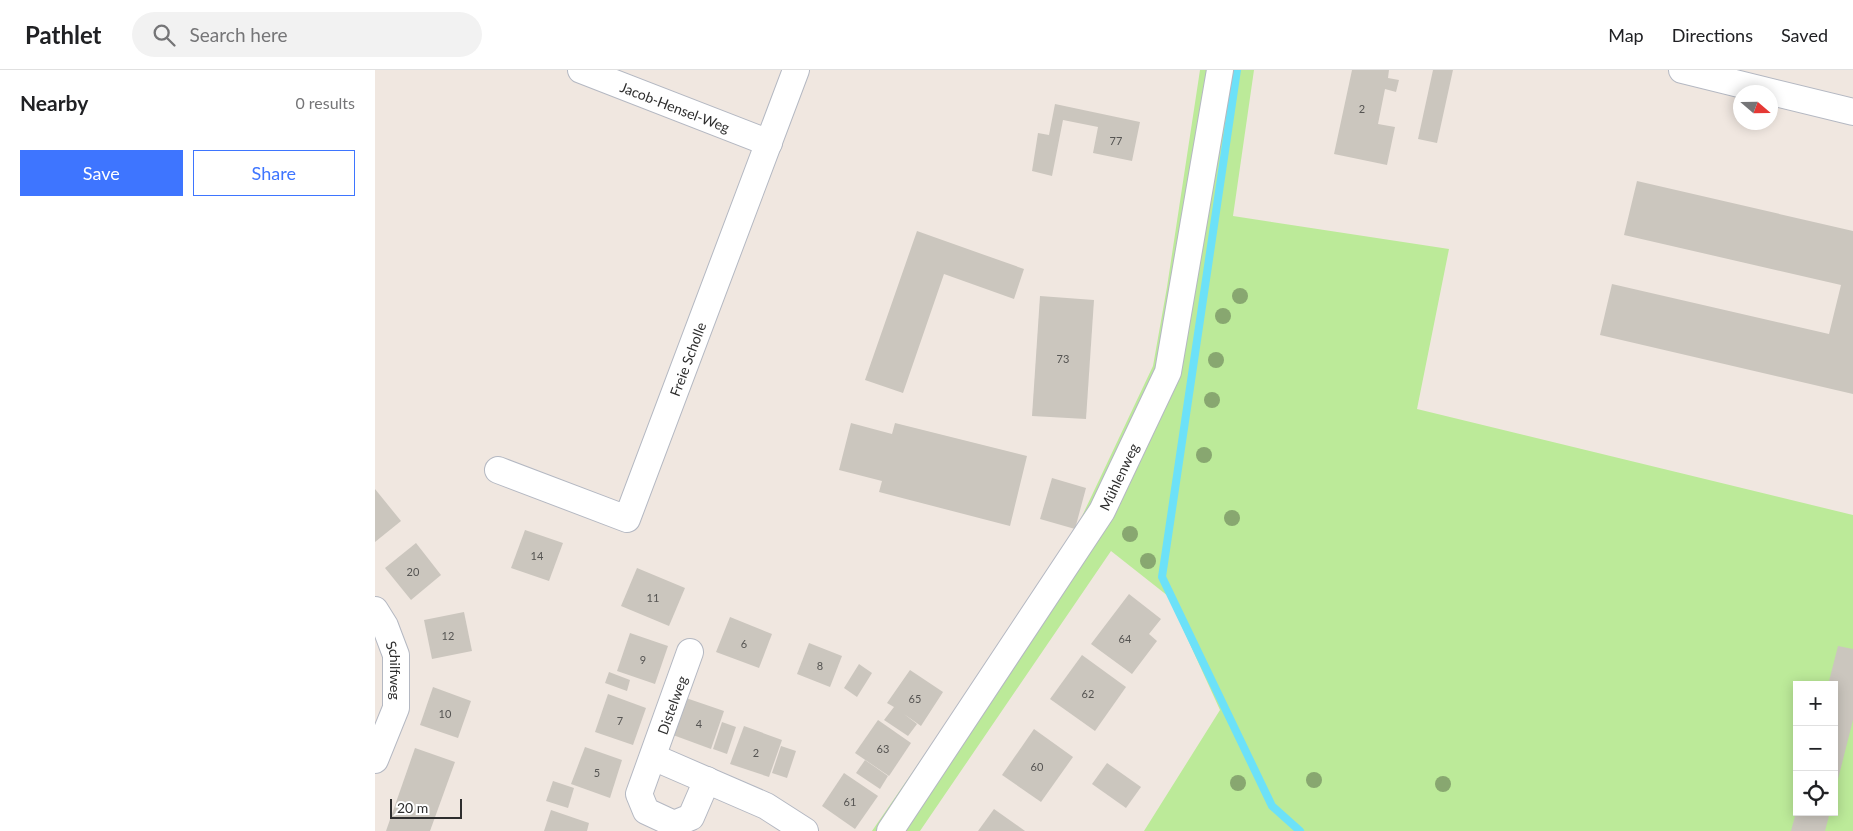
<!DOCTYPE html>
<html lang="en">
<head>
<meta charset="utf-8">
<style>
	body { margin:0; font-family:Lato,sans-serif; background:#f2f2f2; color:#202124 }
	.controls { position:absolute; right:15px; bottom:15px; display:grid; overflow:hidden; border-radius:0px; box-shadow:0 2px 12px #0003 }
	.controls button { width:45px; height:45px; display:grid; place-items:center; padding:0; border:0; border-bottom:1px solid #e0e0e0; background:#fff; color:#202124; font:25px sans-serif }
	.compass { position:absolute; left:1358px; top:15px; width:45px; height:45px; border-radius:50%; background:#fff; box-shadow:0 2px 12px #0003; rotate:110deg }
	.scale { position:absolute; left:15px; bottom:12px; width:72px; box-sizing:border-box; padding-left:5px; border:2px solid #2e2e2e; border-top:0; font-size:14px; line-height:18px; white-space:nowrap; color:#2e2e2e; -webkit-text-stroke:4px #fff; paint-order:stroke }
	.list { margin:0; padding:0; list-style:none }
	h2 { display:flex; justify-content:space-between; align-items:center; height:65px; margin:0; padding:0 20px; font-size:21px }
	h2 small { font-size:16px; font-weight:400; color:#757577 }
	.actions { display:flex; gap:10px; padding:15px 20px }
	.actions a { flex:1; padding:11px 0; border:1px solid #3e75ff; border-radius:0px; text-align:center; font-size:18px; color:#3e75ff }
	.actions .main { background:#3e75ff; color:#fff }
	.icon { flex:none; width:28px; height:28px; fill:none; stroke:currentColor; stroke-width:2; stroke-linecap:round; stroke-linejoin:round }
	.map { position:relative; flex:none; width:1478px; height:761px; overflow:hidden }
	header { display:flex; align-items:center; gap:30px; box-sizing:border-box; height:70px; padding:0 25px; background:#fff; border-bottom:1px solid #e0e0e0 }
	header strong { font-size:24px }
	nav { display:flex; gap:28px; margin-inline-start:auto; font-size:18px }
	.search { width:350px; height:45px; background:#f2f2f2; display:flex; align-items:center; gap:12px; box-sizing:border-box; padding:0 18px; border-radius:28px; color:#757577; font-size:19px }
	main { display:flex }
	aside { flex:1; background:#fff }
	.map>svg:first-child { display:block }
</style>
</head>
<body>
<header>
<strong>Pathlet</strong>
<div class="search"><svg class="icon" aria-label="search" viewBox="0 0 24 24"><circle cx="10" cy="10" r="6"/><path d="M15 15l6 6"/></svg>Search here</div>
<nav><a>Map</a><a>Directions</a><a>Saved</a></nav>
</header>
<main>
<aside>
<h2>Nearby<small>0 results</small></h2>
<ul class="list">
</ul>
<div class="actions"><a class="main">Save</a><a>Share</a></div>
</aside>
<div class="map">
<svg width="1478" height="761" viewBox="0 0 1478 761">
	<rect width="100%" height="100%" fill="#f0e7e0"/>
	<path fill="#bcea99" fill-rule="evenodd" d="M 825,0 L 879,0 L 858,146 L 1074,179 L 1042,339 L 1478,445 L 1478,761 L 769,761 L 845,640 L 793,526 L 736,481 L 545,761 L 497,761 L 601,610 L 700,461 L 778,296 L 792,217 ZM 1422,615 L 1459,615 L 1459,742 L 1422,742 Z"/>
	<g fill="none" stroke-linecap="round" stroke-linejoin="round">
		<polyline stroke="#6ce1f8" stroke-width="8" points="862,0 787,507 897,736 925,761"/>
	</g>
	<g fill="#cbc6be">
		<polygon points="977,0 1014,0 1013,8 1024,10 1021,22 1010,19 1003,54 1020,57 1012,95 959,84"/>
		<polygon points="1058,0 1078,0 1062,73 1043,69"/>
		<polygon points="680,34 765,52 757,91 718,83 723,57 688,50 677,106 657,101 663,63 674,65"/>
		<polygon points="1262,111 1478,161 1478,324 1225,265 1237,214 1454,264 1466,215 1249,165"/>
		<polygon points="542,161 649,199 639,229 569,204 528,323 490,310"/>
		<polygon points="665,226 719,230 711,349 657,346"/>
		<polygon points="476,353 517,364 520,353 652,386 635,456 504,422 507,411 464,400"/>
		<polygon points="677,408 711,418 700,459 665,449"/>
		<polygon points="0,419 26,451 0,472"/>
		<polygon points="150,460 188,473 174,511 136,498"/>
		<polygon points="41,473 66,505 36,530 10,498"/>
		<polygon points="262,498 310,518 294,556 246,536"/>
		<polygon points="754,524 786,549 774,564 782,571 757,604 716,574"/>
		<polygon points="89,542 97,581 57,589 49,550"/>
		<polygon points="355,547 397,564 384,598 341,582"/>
		<polygon points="255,563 293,576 280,614 242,601"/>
		<polygon points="434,573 467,586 455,617 422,604"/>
		<polygon points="1463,576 1478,579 1478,650 1460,721 1459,615 1453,615"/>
		<polygon points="707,585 751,617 720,661 675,629"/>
		<polygon points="484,594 497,603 482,627 469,618"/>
		<polygon points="535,600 568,622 546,656 529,644 542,654 533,666 509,650 519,637 512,633"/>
		<polygon points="234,602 255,610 252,621 230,613"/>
		<polygon points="58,617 96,631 83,668 45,655"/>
		<polygon points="233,624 271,638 258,675 220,662"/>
		<polygon points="311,628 349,641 336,679 298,665"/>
		<polygon points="503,650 536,673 514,706 480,683"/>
		<polygon points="347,652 361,657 352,684 338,679"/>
		<polygon points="369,656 407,670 394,707 355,694"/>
		<polygon points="659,659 698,687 666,732 627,705"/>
		<polygon points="406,676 421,681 412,708 397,703"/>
		<polygon points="210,677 247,690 235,728 196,714"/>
		<polygon points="40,678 80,692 55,761 11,761"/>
		<polygon points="490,690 513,706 505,719 481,703"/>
		<polygon points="732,693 766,717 751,738 717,714"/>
		<polygon points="469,703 503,726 480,759 447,736"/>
		<polygon points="178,711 199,718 193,738 171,731"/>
		<polygon points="619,739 650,761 603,761"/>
		<polygon points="176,740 214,753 212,761 169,761"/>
		<polygon points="1421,742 1455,742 1450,761 1416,761"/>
	</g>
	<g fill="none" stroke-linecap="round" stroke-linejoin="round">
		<g stroke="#b4b8c2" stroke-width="28">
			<g id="minor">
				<path id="s1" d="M 206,0 L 394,73"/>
				<polyline points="1307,0 1478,42"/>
				<path id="s2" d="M 123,400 L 252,449 L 421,0"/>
				<path id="s3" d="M 0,540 L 10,556 L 21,585 L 21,638 L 0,690"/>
				<polyline points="315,582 264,724 271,741 299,754 316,747 332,710"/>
				<polyline points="278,687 391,736 430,761"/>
				<path id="s4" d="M 515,761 L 727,441 L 793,302 L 845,0"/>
			</g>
		</g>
		<use href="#minor" stroke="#fff" stroke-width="26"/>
	</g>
	<g fill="#88a770">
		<circle cx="865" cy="226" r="8"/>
		<circle cx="848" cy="246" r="8"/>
		<circle cx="841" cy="290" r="8"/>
		<circle cx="837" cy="330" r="8"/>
		<circle cx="829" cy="385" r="8"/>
		<circle cx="857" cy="448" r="8"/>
		<circle cx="755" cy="464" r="8"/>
		<circle cx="773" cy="491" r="8"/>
		<circle cx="939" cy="710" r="8"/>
		<circle cx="863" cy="713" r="8"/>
		<circle cx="1068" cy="714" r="8"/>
	</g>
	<g text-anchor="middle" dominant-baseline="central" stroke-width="5" stroke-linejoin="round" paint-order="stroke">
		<g font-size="11" fill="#555452">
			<text x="987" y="38">2</text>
			<text x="741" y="70">77</text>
			<text x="688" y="288">73</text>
			<text x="162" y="485">14</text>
			<text x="38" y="501">20</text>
			<text x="278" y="527">11</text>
			<text x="73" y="565">12</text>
			<text x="750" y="568">64</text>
			<text x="369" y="573">6</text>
			<text x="268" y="589">9</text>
			<text x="445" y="595">8</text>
			<text x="713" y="623">62</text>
			<text x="540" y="628">65</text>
			<text x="70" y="643">10</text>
			<text x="245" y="650">7</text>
			<text x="324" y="653">4</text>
			<text x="508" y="678">63</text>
			<text x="381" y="682">2</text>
			<text x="662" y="696">60</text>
			<text x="222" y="702">5</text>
			<text x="475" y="731">61</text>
		</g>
		<g font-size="14" fill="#2e2e2e" stroke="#fff">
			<text stroke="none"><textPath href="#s1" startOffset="101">Jacob-Hensel-Weg</textPath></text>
			<text stroke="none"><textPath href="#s2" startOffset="309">Freie Scholle</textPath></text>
			<text stroke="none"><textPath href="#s4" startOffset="422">Mühlenweg</textPath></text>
			<text stroke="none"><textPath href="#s3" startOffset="65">Schilfweg</textPath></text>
			<text transform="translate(297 635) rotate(-70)">Distelweg</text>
		</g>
	</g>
</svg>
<div class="controls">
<button>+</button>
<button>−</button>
<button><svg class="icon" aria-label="locate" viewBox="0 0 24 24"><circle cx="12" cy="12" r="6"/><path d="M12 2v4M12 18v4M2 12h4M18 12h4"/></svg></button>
</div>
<svg class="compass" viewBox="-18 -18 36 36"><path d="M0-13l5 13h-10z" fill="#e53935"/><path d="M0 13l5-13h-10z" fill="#757577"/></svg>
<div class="scale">20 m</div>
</div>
</main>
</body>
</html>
